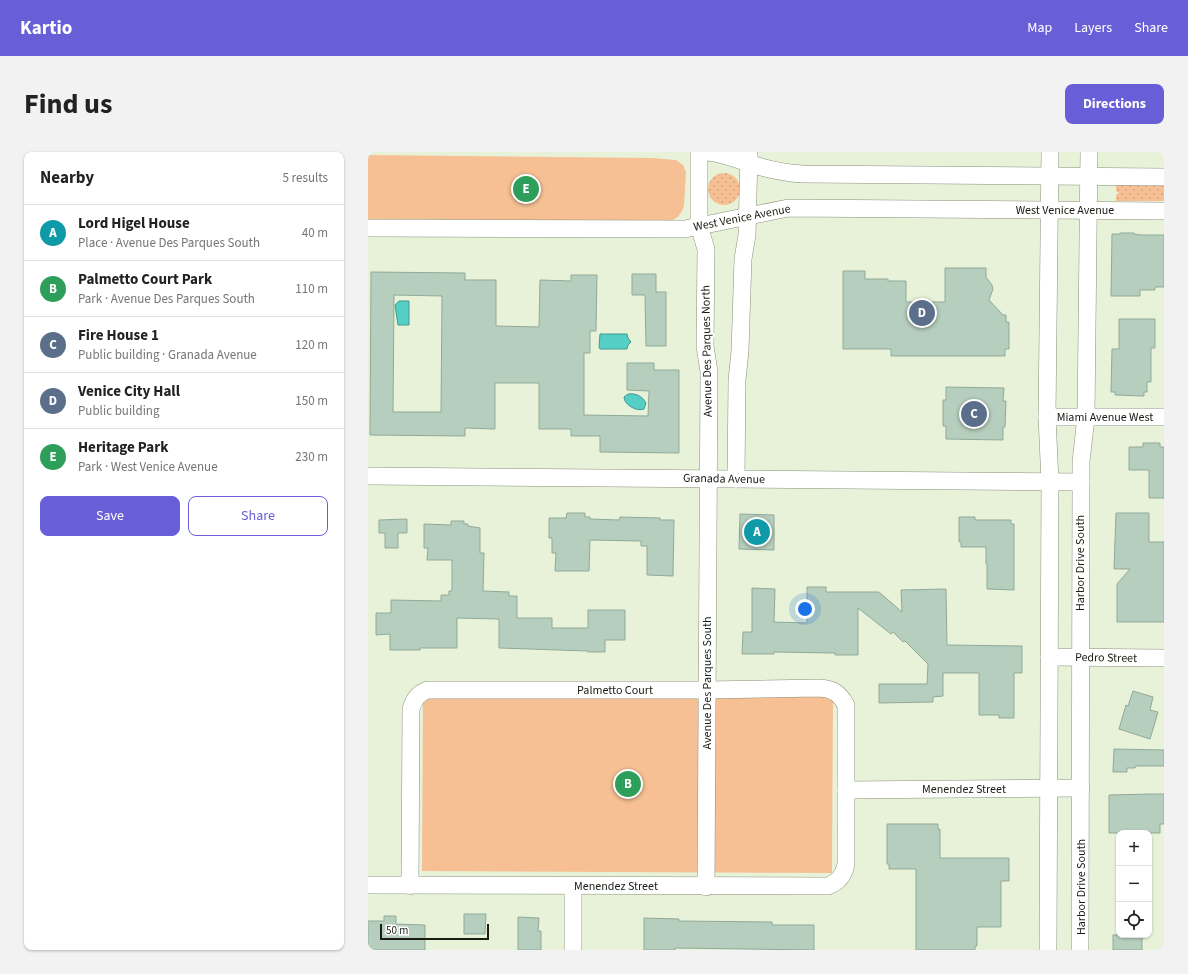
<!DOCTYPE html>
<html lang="en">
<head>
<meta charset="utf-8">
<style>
	body { margin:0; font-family:"Source Sans 3",sans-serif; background:#f2f2f2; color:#222 }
	.controls { position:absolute; right:12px; bottom:12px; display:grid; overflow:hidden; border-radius:8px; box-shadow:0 1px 3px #0004 }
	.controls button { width:36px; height:36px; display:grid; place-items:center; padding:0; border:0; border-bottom:1px solid #e0e0e0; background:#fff; color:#222; font:20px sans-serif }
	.scale { position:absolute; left:12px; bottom:10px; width:109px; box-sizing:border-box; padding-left:4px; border:2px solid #181c13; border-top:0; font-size:11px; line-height:14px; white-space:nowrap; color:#181c13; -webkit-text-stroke:3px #fff; paint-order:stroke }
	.you { position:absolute; left:437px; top:457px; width:14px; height:14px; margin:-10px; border:3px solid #fff; border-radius:50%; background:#1a73e8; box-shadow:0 0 0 6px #1a73e833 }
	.badge { display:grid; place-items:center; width:26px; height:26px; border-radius:50%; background:#685fd8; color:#fff; font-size:13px; font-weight:700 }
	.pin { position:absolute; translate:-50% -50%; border:2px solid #fff; box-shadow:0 1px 4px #0006 }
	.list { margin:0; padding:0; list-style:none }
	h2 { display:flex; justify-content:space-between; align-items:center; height:52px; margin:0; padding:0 16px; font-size:17px }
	h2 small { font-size:13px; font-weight:400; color:#767676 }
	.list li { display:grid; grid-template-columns:26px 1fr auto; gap:12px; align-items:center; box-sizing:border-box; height:56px; padding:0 16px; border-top:1px solid #e0e0e0 }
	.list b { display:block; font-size:15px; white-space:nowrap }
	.list p { margin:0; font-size:13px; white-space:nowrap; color:#767676 }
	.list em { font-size:13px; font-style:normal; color:#767676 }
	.actions { display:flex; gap:8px; padding:12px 16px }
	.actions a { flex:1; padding:9px 0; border:1px solid #685fd8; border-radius:8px; text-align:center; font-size:14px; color:#685fd8 }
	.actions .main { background:#685fd8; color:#fff }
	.icon { flex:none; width:22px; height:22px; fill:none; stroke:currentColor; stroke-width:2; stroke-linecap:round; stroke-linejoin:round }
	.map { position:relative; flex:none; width:796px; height:798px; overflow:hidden; border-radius:8px }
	header { display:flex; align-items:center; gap:24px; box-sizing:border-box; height:56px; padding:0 20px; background:#685fd8; color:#fff }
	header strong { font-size:19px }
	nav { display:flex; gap:22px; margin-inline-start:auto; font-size:14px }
	.intro { display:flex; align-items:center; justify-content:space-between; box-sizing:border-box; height:96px; padding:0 24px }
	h1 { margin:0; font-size:28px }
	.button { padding:10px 18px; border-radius:8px; background:#685fd8; color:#fff; font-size:14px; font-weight:700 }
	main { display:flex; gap:24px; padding:0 24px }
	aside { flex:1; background:#fff; border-radius:8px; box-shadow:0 1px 3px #0004 }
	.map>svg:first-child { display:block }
</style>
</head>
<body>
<header>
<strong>Kartio</strong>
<nav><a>Map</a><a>Layers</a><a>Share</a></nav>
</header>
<div class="intro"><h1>Find us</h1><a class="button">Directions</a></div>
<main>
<aside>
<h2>Nearby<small>5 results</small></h2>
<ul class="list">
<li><span class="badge" style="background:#0f9aa8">A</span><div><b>Lord Higel House</b><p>Place · Avenue Des Parques South</p></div><em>40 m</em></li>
<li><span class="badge" style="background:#2e9e5b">B</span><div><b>Palmetto Court Park</b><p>Park · Avenue Des Parques South</p></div><em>110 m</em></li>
<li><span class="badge" style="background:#5c6f8a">C</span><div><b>Fire House 1</b><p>Public building · Granada Avenue</p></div><em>120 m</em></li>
<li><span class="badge" style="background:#5c6f8a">D</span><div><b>Venice City Hall</b><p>Public building</p></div><em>150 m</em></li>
<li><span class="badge" style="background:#2e9e5b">E</span><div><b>Heritage Park</b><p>Park · West Venice Avenue</p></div><em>230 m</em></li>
</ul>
<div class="actions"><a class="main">Save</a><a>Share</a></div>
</aside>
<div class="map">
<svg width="796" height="798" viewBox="0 0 796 798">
	<defs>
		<pattern id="grass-dots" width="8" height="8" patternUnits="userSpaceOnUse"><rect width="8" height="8" fill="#f6c094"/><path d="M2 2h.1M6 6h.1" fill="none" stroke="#d2a47f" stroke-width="1.8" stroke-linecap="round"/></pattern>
	</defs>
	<rect width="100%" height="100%" fill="#e8f2d8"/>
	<g fill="url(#grass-dots)">
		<circle cx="356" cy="37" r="16"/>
		<polygon points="748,32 796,33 796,49 748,49 748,43 751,41 748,39"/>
	</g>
	<g fill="#f6c094">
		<polygon points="0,3 284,6 308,8 315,13 318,20 316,53 314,59 310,65 301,70 0,67"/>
		<polygon points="55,542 465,545 464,721 54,719"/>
	</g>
	<g fill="#55cfc5" stroke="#439990">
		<polygon points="31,149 41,149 41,173 30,173 27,153"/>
		<polygon points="232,182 259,182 260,186 263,190 260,193 259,197 232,197 231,195"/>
		<path d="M 260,242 C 268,241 274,244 278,251 L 276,257 C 269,260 256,253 256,245 Z"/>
	</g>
	<g fill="#b6cebd" stroke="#91a999" fill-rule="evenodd">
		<polygon points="752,81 766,81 766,82 773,83 796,83 796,135 787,135 787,138 772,138 772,144 743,144 744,82 752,82"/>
		<polygon points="577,116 618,116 618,125 624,133 625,137 621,148 635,163 638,163 638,170 641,170 641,197 637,197 637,204 523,204 523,197 475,197 475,119 497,119 497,127 520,127 520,129 538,129 538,150 577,150"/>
		<path d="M 3,120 L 97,121 L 97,128 L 128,128 L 128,174 L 171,175 L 172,128 L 203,129 L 203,123 L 229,123 L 228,179 L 222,179 L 222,201 L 216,201 L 216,263 L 280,264 L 281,239 L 259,238 L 259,211 L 286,211 L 286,218 L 311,218 L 311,301 L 232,300 L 232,284 L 203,284 L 203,277 L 171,277 L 171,231 L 127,231 L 127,277 L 97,276 L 97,284 L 2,283 ZM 26,143 L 74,144 L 73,260 L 25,260 Z"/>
		<polygon points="264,122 288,122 288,140 298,140 298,194 278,194 277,143 264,143"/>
		<polygon points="751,167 787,167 787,196 783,196 783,230 779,230 779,240 776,240 776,244 747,243 747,240 743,240 744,197 751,197"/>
		<polygon points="578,235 636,236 635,249 638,249 637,275 635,275 635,288 578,287 578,274 575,274 575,248 578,248"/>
		<polygon points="775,291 792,291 792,295 796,295 796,346 781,346 781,318 761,318 761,295 775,295"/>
		<polygon points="199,361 217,361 217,365 222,365 222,367 251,368 252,365 292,366 292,368 306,368 305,424 279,423 279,394 273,394 273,389 222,388 221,419 187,419 188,401 184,401 184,386 181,386 181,366 198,366"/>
		<polygon points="748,361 781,361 781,390 796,390 796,470 749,470 749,432 762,417 746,417"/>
		<polygon points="372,362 406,363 406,398 371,397"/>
		<polygon points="591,365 607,365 607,368 643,368 643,372 646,372 646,438 619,437 619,412 618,412 618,395 593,395 593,390 591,390"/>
		<polygon points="39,367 39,381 30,381 30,396 17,396 17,381 11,381 11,368"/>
		<polygon points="83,369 96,369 96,372 100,372 100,374 112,376 112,401 116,401 115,439 141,440 141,444 149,444 149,466 184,466 184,476 220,476 220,458 257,458 257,488 237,488 237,500 220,500 220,499 131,496 131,467 89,466 89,496 52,496 52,498 22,498 22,482 8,483 8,461 23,461 23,448 73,449 73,443 81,443 81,439 84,439 84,408 59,408 60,396 56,396 56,372 83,373"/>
		<polygon points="439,435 458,435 458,440 511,440 534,460 533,438 578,437 579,493 654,494 654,521 646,521 646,566 631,566 631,563 611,563 611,521 575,521 575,544 565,545 565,550 511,551 511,532 559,532 560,512 537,489 535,490 525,480 523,482 490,456 490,503 467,503 467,501 406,500 406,502 374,502 375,480 384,480 384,436 407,437 406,470 439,471"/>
		<polygon points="765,539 785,545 782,558 790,560 782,587 751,577 758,553 760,554"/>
		<polygon points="746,597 796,598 796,614 768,614 767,616 759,616 759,620 745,620"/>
		<polygon points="784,642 796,642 796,672 792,672 792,681 741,681 741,643"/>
		<polygon points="519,672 570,672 570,677 572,677 572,706 641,706 641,729 633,729 633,775 609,775 609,794 607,794 607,798 548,798 548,717 521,717 521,712 519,712"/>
		<polygon points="96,762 118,762 117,782 96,782"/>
		<polygon points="16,764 28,764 28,772 57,773 57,798 0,798 0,769 16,769"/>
		<polygon points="150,765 171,766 170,779 173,779 173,798 150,798"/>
		<polygon points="276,766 311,767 311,769 404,770 404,773 446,773 446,798 307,796 307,798 276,798"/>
		<rect x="745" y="783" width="29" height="15"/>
	</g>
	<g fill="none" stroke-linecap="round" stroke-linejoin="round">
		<g stroke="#88917a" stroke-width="18">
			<g id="minor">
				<polyline points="331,0 331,74 338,97 337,194 341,220 338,735"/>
				<path d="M 341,0 C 355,2 367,6 380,11 C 398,17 416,21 435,22 L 796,25"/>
				<polyline points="0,76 317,77 420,56 796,59"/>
				<polyline points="679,265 796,265"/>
				<polyline points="0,324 713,330"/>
				<polyline points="368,327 369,228 372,199 375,107 379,83 381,1"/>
				<polyline points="681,505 796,506"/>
				<polyline points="478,638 713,636"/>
				<path d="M 0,733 L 460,734 C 471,730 476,723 478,712 L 478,553 C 471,541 465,537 452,536 L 339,538 L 59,538 C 50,542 46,547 43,557 L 42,734"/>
				<polyline points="205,798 205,734"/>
				<polyline points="680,798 682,330 679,265 682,0"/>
				<polyline points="712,798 713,330 713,310 718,265 721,0"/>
			</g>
		</g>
		<use href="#minor" stroke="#fff" stroke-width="17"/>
	</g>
	<g text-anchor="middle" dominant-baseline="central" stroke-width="4" stroke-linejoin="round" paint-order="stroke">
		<g font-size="12" fill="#181c13" stroke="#fff">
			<text x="697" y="58">West Venice Avenue</text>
			<text transform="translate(374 66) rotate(-11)">West Venice Avenue</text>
			<text transform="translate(339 199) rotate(-91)">Avenue Des Parques North</text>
			<text x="737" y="265">Miami Avenue West</text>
			<text transform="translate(356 327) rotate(1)">Granada Avenue</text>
			<text transform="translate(712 411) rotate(-90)">Harbor Drive South</text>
			<text transform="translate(738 506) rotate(1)">Pedro Street</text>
			<text transform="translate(339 531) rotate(-90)">Avenue Des Parques South</text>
			<text x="247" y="538">Palmetto Court</text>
			<text x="596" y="637">Menendez Street</text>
			<text x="248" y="734">Menendez Street</text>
			<text transform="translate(713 735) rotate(-90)">Harbor Drive South</text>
		</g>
	</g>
</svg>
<div class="controls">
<button>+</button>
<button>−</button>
<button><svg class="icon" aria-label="locate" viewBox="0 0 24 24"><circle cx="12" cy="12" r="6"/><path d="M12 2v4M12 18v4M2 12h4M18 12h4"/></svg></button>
</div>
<div class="scale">50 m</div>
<div class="you"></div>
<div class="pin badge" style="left:389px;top:380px;background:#0f9aa8">A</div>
<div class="pin badge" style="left:260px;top:632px;background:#2e9e5b">B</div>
<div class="pin badge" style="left:606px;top:262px;background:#5c6f8a">C</div>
<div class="pin badge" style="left:554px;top:161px;background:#5c6f8a">D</div>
<div class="pin badge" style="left:158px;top:37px;background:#2e9e5b">E</div>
</div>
</main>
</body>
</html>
